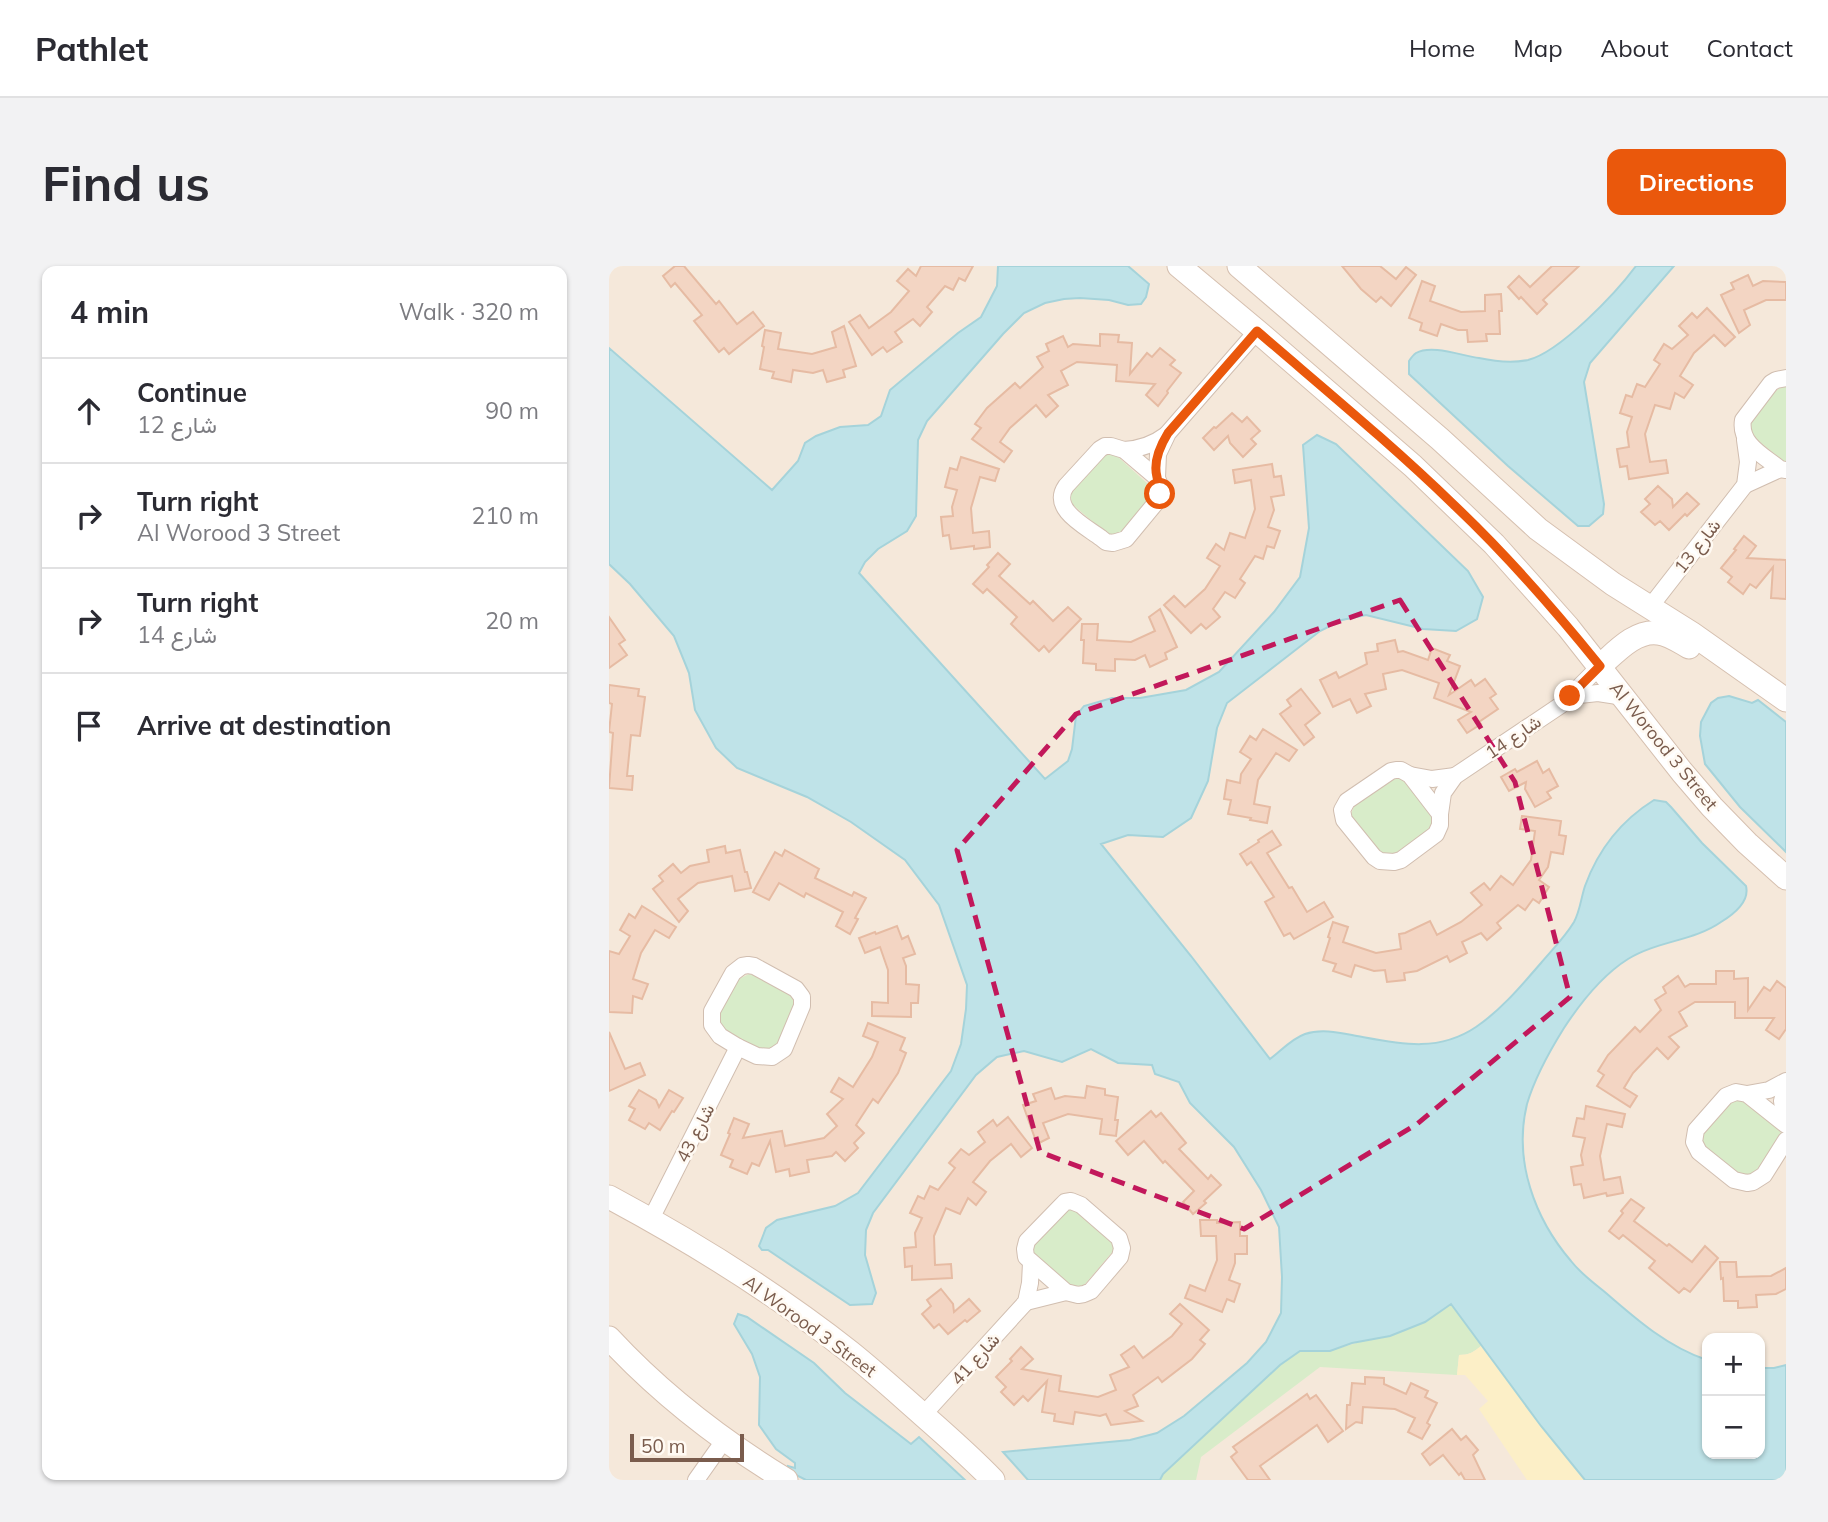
<!DOCTYPE html>
<html lang="en">
<head>
<meta charset="utf-8">
<style>
	body { margin:0; font-family:Mulish,Vazirmatn,sans-serif; background:#f2f2f3; color:#2b2b33 }
	.controls { position:absolute; right:21px; bottom:21px; display:grid; overflow:hidden; border-radius:14px; box-shadow:0 2px 5px #0004 }
	.controls button { width:63px; height:63px; display:grid; place-items:center; padding:0; border:0; border-bottom:2px solid #e1e1e2; background:#fff; color:#2b2b33; font:35px sans-serif }
	.scale { position:absolute; left:21px; bottom:18px; width:114px; box-sizing:border-box; padding-left:7px; border:4px solid #7a5c4d; border-top:0; font-size:19px; line-height:24px; white-space:nowrap; color:#7a5c4d; -webkit-text-stroke:5px #fffaf3; paint-order:stroke }
	.stop { position:absolute; width:21px; height:21px; margin:-16px; border:5px solid #ea580c; border-radius:50%; background:#fff }
	.stop.end { background:#ea580c; border-color:#fff; box-shadow:0 2px 7px #0008 }
	.list { margin:0; padding:0; list-style:none }
	h2 { display:flex; justify-content:space-between; align-items:center; height:91px; margin:0; padding:0 28px; font-size:30px }
	h2 small { font-size:23px; font-weight:400; color:#7c7c81 }
	.list li { display:grid; grid-template-columns:46px 1fr auto; gap:21px; align-items:center; box-sizing:border-box; height:105px; padding:0 28px; border-top:2px solid #e1e1e2 }
	.list b { display:block; font-size:26px; white-space:nowrap }
	.list p { margin:0; font-size:23px; white-space:nowrap; color:#7c7c81 }
	.list em { font-size:23px; font-style:normal; color:#7c7c81 }
	.icon { flex:none; width:38px; height:38px; fill:none; stroke:currentColor; stroke-width:2; stroke-linecap:round; stroke-linejoin:round }
	.map { position:relative; flex:none; width:1177px; height:1214px; overflow:hidden; border-radius:14px }
	header { display:flex; align-items:center; gap:42px; box-sizing:border-box; height:98px; padding:0 35px; background:#fff; border-bottom:2px solid #e1e1e2 }
	header strong { font-size:33px }
	nav { display:flex; gap:38px; margin-inline-start:auto; font-size:24px }
	.intro { display:flex; align-items:center; justify-content:space-between; box-sizing:border-box; height:168px; padding:0 42px }
	h1 { margin:0; font-size:49px }
	.button { padding:18px 32px; border-radius:14px; background:#ea580c; color:#fff; font-size:24px; font-weight:700 }
	main { display:flex; gap:42px; padding:0 42px }
	aside { flex:1; background:#fff; border-radius:14px; box-shadow:0 2px 5px #0004 }
	.map>svg:first-child { display:block }
</style>
</head>
<body>
<header>
<strong>Pathlet</strong>
<nav><a>Home</a><a>Map</a><a>About</a><a>Contact</a></nav>
</header>
<div class="intro"><h1>Find us</h1><a class="button">Directions</a></div>
<main>
<aside>
<h2>4 min<small>Walk · 320 m</small></h2>
<ul class="list">
<li><svg class="icon" aria-label="ahead" viewBox="0 0 24 24"><path d="M12 20V5M6 11l6-6 6 6"/></svg><div><b>Continue</b><p>شارع 12</p></div><em>90 m</em></li>
<li><svg class="icon" aria-label="right" viewBox="0 0 24 24"><path d="M7 20v-9h11M14 6l5 5-5 5"/></svg><div><b>Turn right</b><p>Al Worood 3 Street</p></div><em>210 m</em></li>
<li><svg class="icon" aria-label="right" viewBox="0 0 24 24"><path d="M7 20v-9h11M14 6l5 5-5 5"/></svg><div><b>Turn right</b><p>شارع 14</p></div><em>20 m</em></li>
<li><svg class="icon" aria-label="arrive" viewBox="0 0 24 24"><path d="M6 21V4h12l-3 4 3 4H6"/></svg><div><b>Arrive at destination</b></div></li>
</ul>
</aside>
<div class="map">
<svg width="1177" height="1214" viewBox="0 0 1177 1214">
	<rect width="100%" height="100%" fill="#fdf6ec"/>
	<path fill="#f5e8da" fill-rule="evenodd" d="M 0,0 L 1177,0 L 1177,1214 L 0,1214 ZM 1098,1072 L 1151,1072 L 1151,1188 L 1098,1188 Z"/>
	<g fill="#d8ecc9">
		<path d="M 1177,118 L 1177,197 L 1142,169 C 1141,167 1140,166 1140,164 C 1139,150 1166,123 1177,118 Z"/>
		<path d="M 502,188 L 508,190 L 540,219 L 544,229 L 513,266 L 502,269 L 497,267 L 464,239 C 461,232 461,228 465,222 L 495,189 Z"/>
		<path d="M 786,512 L 792,513 L 798,516 L 823,551 L 823,562 L 785,591 L 774,592 L 743,553 C 742,546 743,543 748,537 Z"/>
		<polygon points="140,708 145,709 184,729 189,740 164,784 151,786 110,761 110,749 130,713"/>
		<polygon points="1131,832 1170,861 1173,871 1144,909 1133,912 1091,878 1094,867 1120,836"/>
		<polygon points="465,942 504,972 506,983 476,1018 471,1022 465,1022 424,987 424,981 454,944"/>
		<path d="M 842,1038 L 873,1079 C 865,1086 860,1089 850,1089 L 848,1109 L 711,1101 L 592,1191 L 587,1214 L 551,1214 L 554,1208 L 671,1099 L 691,1085 L 721,1085 L 816,1056 Z"/>
	</g>
	<path fill="#fcefc7" d="M 873,1079 L 932,1160 L 976,1214 L 918,1214 L 870,1143 L 879,1135 L 856,1109 L 848,1109 L 850,1089 C 860,1089 865,1086 873,1079 Z"/>
	<g fill="#bfe3e8" stroke="#a5d3da" stroke-width="2">
		<path d="M 389,0 L 519,0 L 540,18 L 537,31 L 532,38 L 519,39 L 500,34 L 471,32 L 455,33 L 436,37 L 415,47 L 394,68 L 318,155 L 309,174 L 307,250 L 298,265 L 269,283 L 256,296 L 250,307 L 436,513 L 459,495 L 463,483 L 467,450 L 475,440 L 503,432 L 531,432 L 577,424 L 610,406 L 665,346 L 691,311 L 700,262 L 694,179 L 708,169 L 727,178 L 859,305 L 874,331 L 868,353 L 847,365 L 814,363 L 757,349 L 733,354 L 711,365 L 618,437 L 608,462 L 599,515 L 582,552 L 554,571 L 519,569 L 492,578 L 582,690 L 661,793 C 672,785 682,773 696,768 C 711,763 728,766 743,769 C 787,777 827,788 867,761 C 892,744 912,720 932,697 C 943,684 956,671 965,656 C 971,645 972,632 976,620 C 989,584 1013,554 1045,534 L 1057,536 L 1062,541 L 1093,577 L 1137,620 C 1141,636 1125,648 1112,656 C 1085,675 1048,675 1019,693 C 992,710 972,736 955,762 C 940,786 926,811 918,838 C 904,895 926,953 962,995 C 972,1008 985,1017 997,1027 C 1028,1054 1059,1081 1098,1094 L 1098,1188 L 1151,1188 L 1151,1102 L 1165,1102 L 1177,1099 L 1177,1214 L 976,1214 L 932,1160 L 842,1038 L 816,1056 L 781,1070 L 743,1077 L 721,1085 L 691,1085 L 671,1099 L 554,1208 L 551,1214 L 419,1214 L 394,1186 L 521,1174 L 548,1167 L 575,1150 L 638,1097 L 657,1076 L 672,1047 L 673,1011 L 670,961 L 652,924 L 625,881 L 581,837 L 570,816 L 546,808 L 543,799 L 509,797 L 482,783 L 453,796 L 415,785 L 388,791 L 367,809 L 264,947 L 257,964 L 256,989 L 267,1027 L 263,1038 L 241,1039 L 159,984 L 153,984 L 150,980 L 157,962 L 168,954 L 226,940 L 249,927 L 342,805 L 352,778 L 357,743 L 358,719 L 330,639 L 296,594 L 242,556 L 198,531 L 128,502 L 107,482 L 86,444 L 80,407 L 65,370 L 21,318 L 0,298 L 0,82 L 163,224 L 189,195 L 196,177 L 207,170 L 231,161 L 259,159 L 272,150 L 281,124 L 349,67 L 372,51 L 388,20 Z"/>
		<path d="M 1027,0 L 1065,0 L 981,97 L 975,116 L 995,238 L 994,248 L 980,260 L 969,260 L 899,200 L 800,108 L 800,95 C 802,92 804,89 807,87 C 823,78 853,90 870,92 C 884,95 904,97 919,94 C 951,86 1007,27 1027,0 Z"/>
		<polygon points="1120,430 1143,437 1149,434 1177,456 1177,586 1131,541 1096,498 1091,470 1092,456 1102,437 1109,432"/>
		<polygon points="129,1048 138,1051 205,1097 236,1127 302,1178 310,1171 356,1214 197,1214 179,1205 179,1200 186,1202 186,1197 167,1183 150,1159 151,1111 143,1088 125,1058"/>
	</g>
	<g fill="#f3d5c3" stroke="#e6bba3" stroke-width="2">
		<polygon points="66,0 75,0 107,38 110,35 128,58 144,46 155,60 120,88 115,82 110,86 85,55 93,49 66,17 62,21 54,10"/>
		<polygon points="312,0 364,0 356,15 350,12 344,24 336,20 318,41 323,46 311,60 304,53 286,66 293,76 278,86 274,81 263,89 240,56 251,49 260,62 282,46 300,25 288,15 299,3 307,10"/>
		<polygon points="733,0 771,0 787,13 797,1 807,9 782,40 772,31 767,36 752,23"/>
		<polygon points="943,0 970,0 934,34 938,38 928,48 912,31 910,33 899,21 910,10 921,21"/>
		<polygon points="1139,9 1144,20 1154,15 1177,16 1177,34 1157,34 1135,44 1141,59 1130,67 1112,29 1125,23 1122,17"/>
		<polygon points="813,15 826,20 821,35 852,46 876,45 876,29 892,28 893,45 890,45 891,68 877,68 878,75 859,76 858,64 849,64 832,58 828,70 811,64 813,57 800,52"/>
		<polygon points="1098,42 1126,71 1116,80 1105,69 1085,87 1071,110 1084,119 1075,132 1066,127 1061,143 1046,139 1036,168 1041,196 1057,194 1059,207 1020,213 1018,200 1011,201 1008,183 1020,181 1018,166 1023,151 1011,147 1017,129 1023,131 1028,118 1036,121 1051,98 1045,94 1055,78 1063,83 1079,69 1070,60 1083,47 1088,52"/>
		<polygon points="235,60 247,100 234,104 236,111 218,116 214,104 204,107 184,104 182,116 163,112 165,106 151,103 155,81 153,80 156,64 172,67 169,83 203,88 227,81 223,66"/>
		<polygon points="491,68 510,69 509,76 523,77 521,108 538,87 543,91 551,82 566,94 561,99 572,107 558,125 559,127 549,140 537,129 546,118 507,115 508,99 468,96 452,105 459,119 439,129 449,140 437,151 427,139 401,162 391,176 403,185 395,196 363,173 372,162 366,158 378,142 406,117 411,122 434,101 428,91 440,85 437,78 454,70 459,81 464,78 491,80"/>
		<polygon points="623,147 633,156 638,151 651,165 642,173 647,178 634,191 621,177 619,170 605,184 594,172 605,161 607,162"/>
		<polygon points="352,191 390,203 386,215 371,211 362,242 364,267 380,265 381,281 365,283 365,280 342,283 340,269 334,270 332,251 344,250 343,241 348,224 336,221 341,202 348,204"/>
		<polygon points="663,198 665,211 672,210 675,229 662,231 665,244 659,261 671,265 665,282 658,280 654,293 646,290 631,313 636,317 626,332 616,326 604,343 611,351 597,363 592,358 582,367 555,339 565,330 576,341 596,323 611,300 598,292 607,278 615,284 621,267 636,272 646,243 642,214 626,217 624,204"/>
		<polygon points="1049,220 1063,233 1064,241 1078,227 1090,238 1078,250 1076,248 1060,264 1051,255 1046,259 1032,246 1041,238 1036,233"/>
		<polygon points="1135,270 1147,280 1138,292 1177,294 1177,333 1162,332 1164,301 1147,322 1141,318 1134,328 1119,316 1123,311 1112,302 1127,284 1125,283"/>
		<polygon points="389,287 401,298 390,310 421,338 424,335 444,355 459,341 472,353 440,386 435,380 430,385 402,358 408,351 378,323 374,327 364,318 380,301 378,299"/>
		<polygon points="551,343 568,381 556,387 558,393 541,401 536,389 526,394 506,393 506,405 487,404 487,398 474,397 475,374 472,374 473,358 489,358 488,374 522,376 546,365 540,351"/>
		<polygon points="0,351 16,374 10,378 18,389 0,402"/>
		<polygon points="786,374 789,386 794,385 819,394 823,382 841,389 838,395 851,400 840,429 862,414 866,420 876,413 887,428 881,432 889,443 870,456 872,458 858,467 849,454 862,446 825,432 830,417 793,404 774,408 777,423 756,428 762,440 748,447 741,433 724,441 711,414 727,406 730,412 758,398 756,387 769,385 768,378"/>
		<polygon points="0,419 30,423 29,430 36,431 31,470 22,469 18,510 24,510 23,524 0,522 4,467 0,466 3,438 0,437"/>
		<polygon points="692,423 711,447 696,459 705,471 695,479 671,448 682,440 678,434"/>
		<polygon points="654,463 688,484 680,495 667,487 649,514 645,538 661,541 658,557 641,554 642,552 619,548 622,534 615,533 618,514 631,517 632,508 642,493 631,486 641,470 647,474"/>
		<polygon points="928,495 934,507 940,503 949,520 938,526 942,532 926,541 916,523 917,516 900,525 892,511 906,503 908,506"/>
		<polygon points="913,550 952,555 950,569 957,570 954,588 942,586 939,601 930,614 940,621 930,637 924,633 916,644 909,639 888,657 892,662 878,674 872,667 853,676 858,687 841,696 838,690 808,705 795,707 796,714 778,716 776,704 765,705 746,699 742,711 724,705 727,698 714,694 721,672 719,671 724,656 739,661 734,676 767,687 792,683 790,668 796,667 821,655 828,669 852,656 873,639 862,627 875,617 881,624 892,610 904,619 922,594 926,565 911,563"/>
		<polygon points="663,565 672,579 658,587 680,622 683,621 698,646 715,636 724,651 685,673 681,667 675,670 656,636 665,631 642,596 638,599 631,588 650,576 649,574"/>
		<polygon points="116,580 117,587 131,584 136,606 138,606 142,622 126,625 123,610 89,617 69,633 79,645 70,656 44,623 54,615 50,610 64,598 72,607 81,600 100,596 98,584"/>
		<polygon points="176,584 210,603 206,612 243,630 245,626 257,632 246,652 249,653 241,668 227,660 234,646 197,627 195,631 170,617 160,634 144,626 166,586 173,590"/>
		<polygon points="33,640 67,661 60,672 46,664 32,687 24,713 39,718 33,733 24,730 23,747 0,746 0,685 10,688 21,670 11,664 20,648 26,652"/>
		<polygon points="288,660 293,673 299,670 306,688 294,692 297,700 297,718 310,719 309,737 302,737 302,751 263,750 263,736 279,737 279,704 271,681 256,687 250,672 266,666 267,668"/>
		<polygon points="1107,705 1125,705 1125,713 1139,712 1139,744 1155,721 1161,725 1168,715 1177,722 1177,763 1170,773 1157,764 1165,752 1126,752 1126,736 1086,736 1070,746 1078,760 1060,771 1070,781 1059,793 1048,782 1024,807 1015,822 1028,830 1021,841 988,820 995,809 989,805 999,789 1026,761 1031,766 1052,744 1046,734 1057,727 1054,721 1069,710 1076,721 1081,718 1107,718"/>
		<polygon points="259,757 296,772 291,784 297,787 289,807 269,837 264,833 247,859 255,867 245,877 249,882 236,895 227,886 223,890 198,894 200,906 181,910 180,903 167,906 161,875 150,900 143,897 138,908 121,901 124,894 112,889 121,868 119,867 125,852 140,858 134,872 173,865 176,880 215,872 228,860 218,848 234,833 222,826 230,812 244,821 263,791 269,776 254,770"/>
		<polygon points="0,766 16,803 31,797 36,809 0,825"/>
		<polygon points="478,820 496,823 496,829 509,831 506,854 509,854 507,870 491,868 493,853 459,848 434,857 440,872 428,878 414,839 427,835 424,828 442,822 446,833 456,830 476,832"/>
		<polygon points="30,824 47,834 50,841 60,824 74,832 65,846 63,845 51,864 40,857 36,863 20,854 26,843 20,840"/>
		<polygon points="977,840 1016,848 1013,861 998,858 991,890 995,914 1011,911 1014,927 998,930 997,927 975,932 972,918 965,919 962,901 974,899 972,889 976,872 964,870 968,852 975,853"/>
		<polygon points="542,845 547,851 552,847 577,877 570,883 599,913 602,909 612,919 595,935 597,937 584,948 574,936 585,925 556,895 554,897 535,875 519,889 507,875"/>
		<polygon points="399,851 423,882 412,891 402,878 381,895 364,916 377,926 367,939 359,932 351,948 337,942 325,970 326,999 342,998 343,1012 303,1014 303,1000 296,1001 295,982 307,981 306,967 313,952 301,947 309,930 315,933 321,920 329,924 346,902 340,897 352,883 360,889 376,876 369,866 384,854 388,860"/>
		<polygon points="1022,933 1035,942 1025,955 1058,980 1060,978 1083,996 1096,980 1109,992 1081,1026 1075,1022 1070,1027 1040,1002 1046,995 1014,969 1010,973 1000,965 1014,947 1012,945"/>
		<polygon points="591,954 608,954 608,957 631,956 631,970 638,970 638,988 626,988 626,997 620,1014 631,1018 625,1036 618,1033 613,1046 576,1032 581,1019 596,1025 608,994 607,970 592,970"/>
		<polygon points="1111,996 1127,996 1128,1011 1162,1010 1177,1002 1177,1023 1167,1028 1147,1029 1148,1041 1129,1042 1129,1035 1115,1035 1114,1012 1112,1013"/>
		<polygon points="332,1023 344,1038 345,1046 360,1033 371,1045 358,1056 356,1054 339,1068 330,1058 325,1062 313,1048 322,1040 318,1034"/>
		<polygon points="571,1038 600,1064 591,1074 596,1078 583,1093 553,1116 549,1111 524,1129 529,1140 516,1145 533,1155 502,1159 497,1148 491,1150 466,1146 464,1158 445,1155 446,1148 433,1146 438,1115 419,1135 414,1130 405,1139 392,1126 397,1121 387,1111 403,1095 401,1093 412,1081 424,1093 413,1103 452,1110 450,1125 489,1131 507,1124 501,1109 520,1101 512,1089 525,1080 534,1092 563,1070 573,1058 561,1048"/>
		<polygon points="756,1111 775,1112 775,1118 797,1128 802,1117 819,1125 816,1131 828,1137 818,1157 821,1159 813,1173 799,1166 806,1152 786,1143 754,1141 753,1157 747,1156 737,1163 738,1139 741,1139 743,1117 756,1118"/>
		<polygon points="698,1128 701,1133 707,1129 734,1165 719,1176 708,1159 651,1200 661,1214 639,1214 622,1191 628,1186 624,1181"/>
		<polygon points="843,1163 852,1174 857,1170 869,1184 864,1189 876,1214 856,1214 852,1207 850,1209 834,1189 821,1199 813,1188"/>
	</g>
	<g fill="none" stroke-linecap="round" stroke-linejoin="round">
		<g stroke="#d1beb0" stroke-width="18">
			<g id="street">
				<path d="M 1177,112 L 1167,114 L 1162,117 L 1134,154 C 1130,178 1154,189 1171,203 L 1177,204"/>
				<path d="M 496,180 L 502,180 L 515,184 L 548,212 L 550,217 L 551,228 L 550,233 L 517,273 L 504,277 L 497,276 L 492,272 C 476,260 441,243 457,220 L 491,183 Z"/>
				<path d="M 515,184 C 531,183 544,179 557,169"/>
				<polyline points="548,212 549,188 559,167 648,65"/>
				<polyline points="1136,219 1171,203"/>
				<polyline points="1041,341 1136,219 1139,196 1136,174"/>
				<polyline points="961,430 989,427 1015,431"/>
				<polygon points="787,504 792,504 801,509 831,548 831,559 827,568 792,594 785,596 771,595 765,591 735,554 733,544 738,535 782,505"/>
				<polyline points="801,509 823,513 846,510"/>
				<polyline points="831,548 834,527 846,510 952,439 991,400"/>
				<polygon points="139,699 145,700 187,723 193,731 193,740 175,783 163,791 148,790 129,781 111,770 103,759 103,745 124,707 133,700"/>
				<polyline points="1138,828 1160,824 1177,815"/>
				<polyline points="1176,857 1173,835 1177,819"/>
				<polyline points="1177,859 1138,828 1127,826 1117,830 1087,864 1085,876 1090,886 1125,914 1138,917 1144,916 1155,909 1177,874"/>
				<polygon points="462,935 472,939 510,972 513,982 511,991 482,1025 475,1028 469,1029 457,1026 417,991 416,983 418,975 452,940 456,936"/>
				<polyline points="42,953 129,781"/>
				<polyline points="417,1036 457,1026"/>
				<polyline points="314,1149 417,1036 421,1017 422,997"/>
				<polyline points="87,1214 116,1173"/>
			</g>
		</g>
		<g stroke="#d6c0b0" stroke-width="25">
			<g id="secondary">
				<polyline points="570,0 648,65 804,200 885,278 959,361 1073,506 1103,541 1138,577 1177,612"/>
				<polyline points="630,0 831,173 929,263 1004,318 1082,367 1177,434"/>
				<path d="M 991,400 C 1007,386 1026,364 1049,367 C 1060,368 1071,376 1080,381"/>
				<path d="M 0,931 C 84,976 166,1027 241,1086 C 266,1106 290,1128 314,1149 C 338,1170 362,1191 384,1214"/>
				<path d="M 0,1072 C 51,1127 113,1175 177,1214"/>
			</g>
		</g>
		<use href="#street" stroke="#fff" stroke-width="16"/>
		<use href="#secondary" stroke="#fff" stroke-width="23"/>
	</g>
	<g fill="none" stroke-linecap="round" stroke-linejoin="round">
		<path stroke="#ea580c" stroke-width="9" d="M 551,228 C 551,221 549,217 548,211 C 544,196 551,180 559,167 L 648,65 C 714,122 781,177 844,238 C 897,288 945,343 991,400 L 961,430"/>
	</g>
	<path fill="none" stroke="#c2185b" stroke-width="5" stroke-dasharray="14 9" stroke-linejoin="round" d="M 791,334 L 906,516 L 961,731 L 808,858 L 635,963 L 431,886 L 348,584 L 467,448 Z"/>
	<g text-anchor="middle" dominant-baseline="central" stroke-width="5" stroke-linejoin="round" paint-order="stroke">
		<g font-size="18" fill="#7a5c4d" stroke="#fffaf3">
			<text transform="translate(1088 280) rotate(-52)">شارع 13</text>
			<text transform="translate(904 471) rotate(-34)">شارع 14</text>
			<text transform="translate(1055 480) rotate(51)">Al Worood 3 Street</text>
			<text transform="translate(86 867) rotate(-63)">شارع 43</text>
			<text transform="translate(201 1060) rotate(36)">Al Worood 3 Street</text>
			<text transform="translate(366 1093) rotate(-48)">شارع 41</text>
		</g>
	</g>
</svg>
<div class="controls">
<button>+</button>
<button>−</button>
</div>
<div class="scale">50 m</div>
<div class="stop" style="left:551px;top:228px"></div>
<div class="stop end" style="left:961px;top:430px"></div>
</div>
</main>
</body>
</html>
